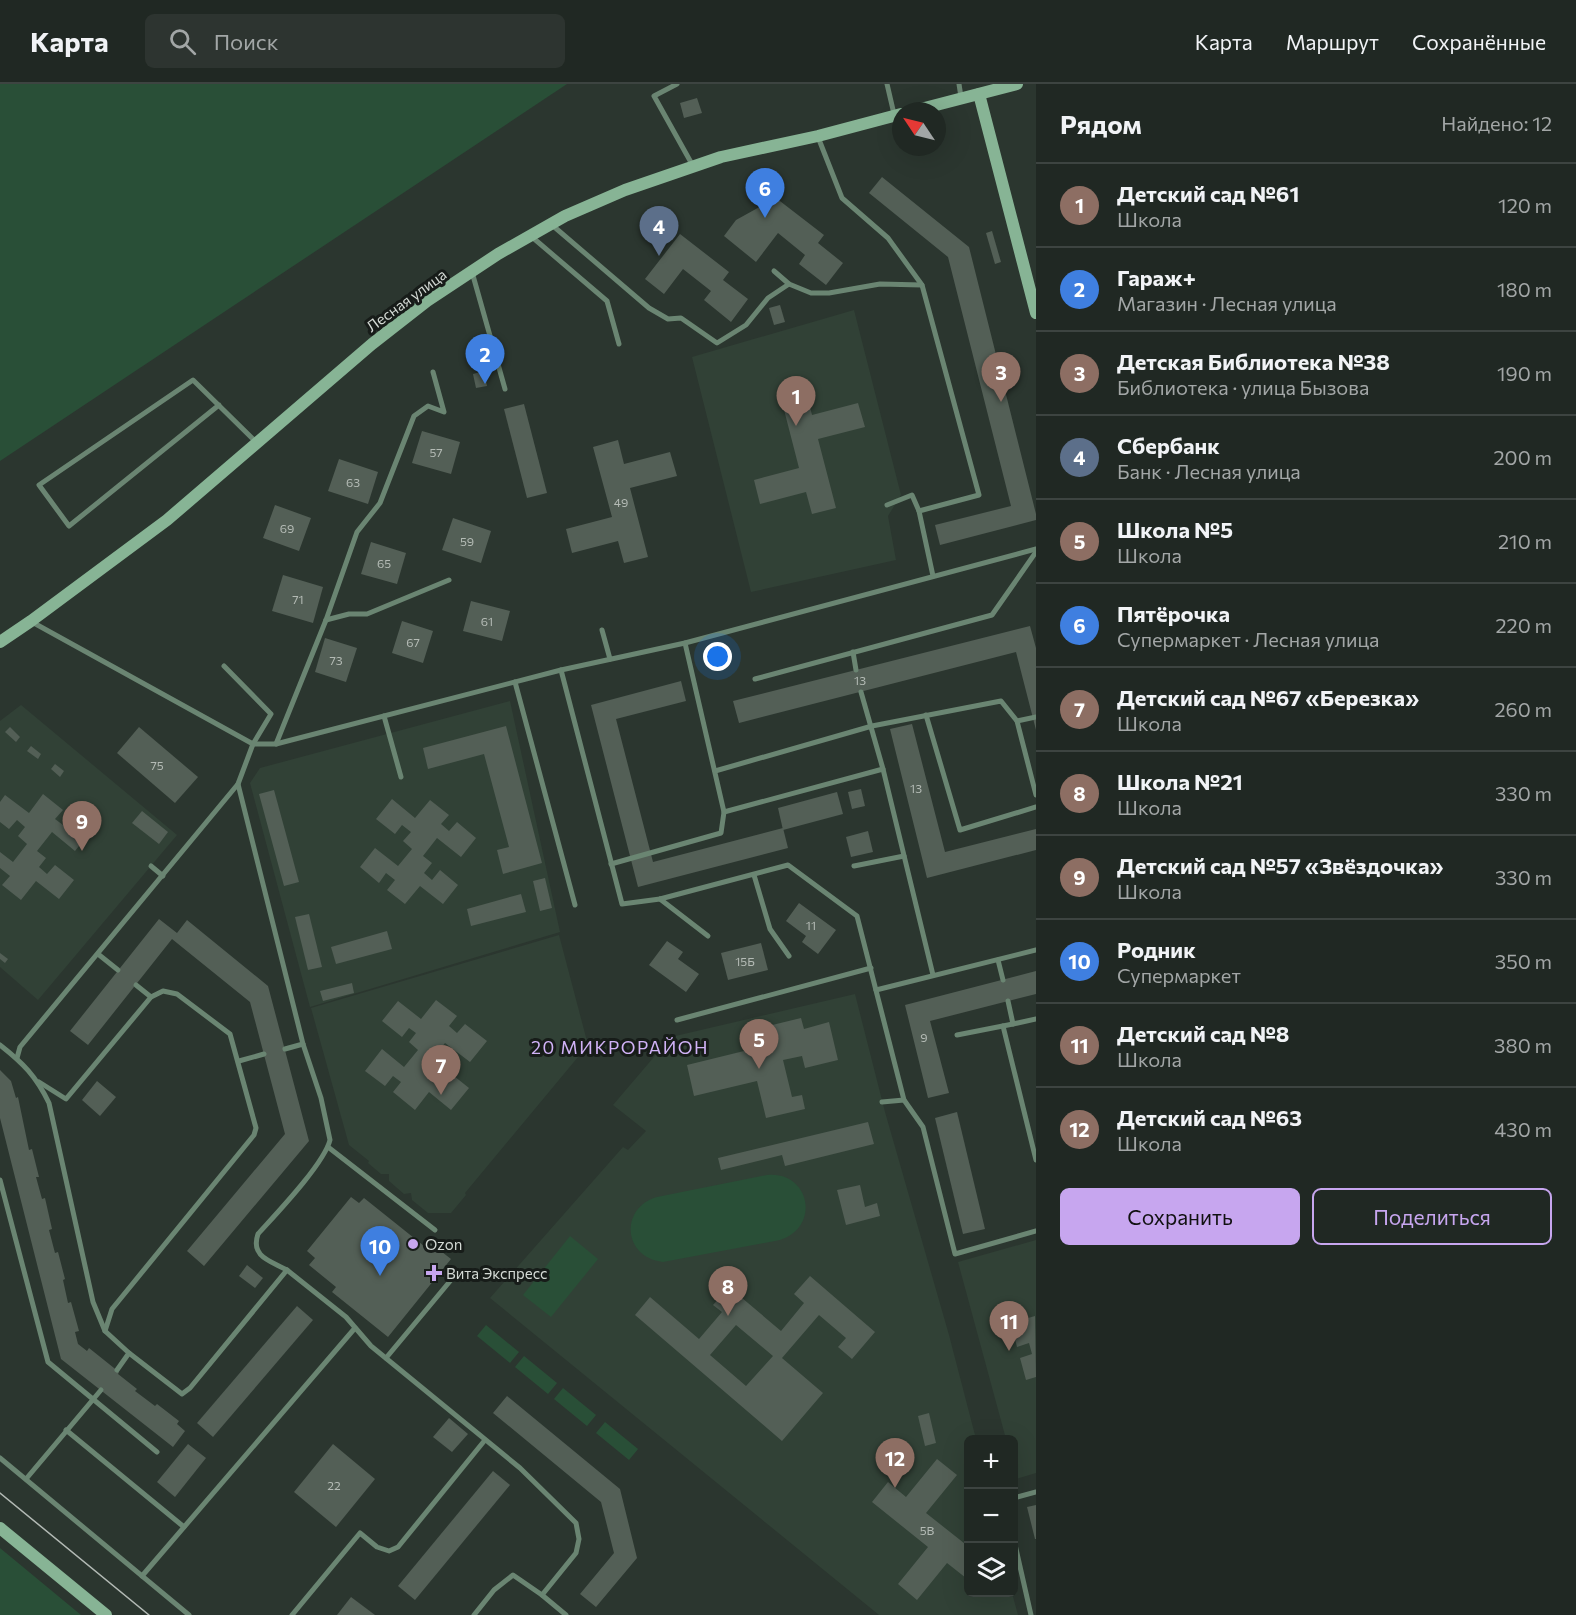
<!DOCTYPE html>
<html lang="ru">
<head>
<meta charset="utf-8">
<style>
	body { margin:0; font-family:Commissioner,sans-serif; background:#2d3430; color:#f1f3f6 }
	.controls { position:absolute; right:18px; bottom:18px; display:grid; overflow:hidden; border-radius:9px; box-shadow:0 6px 24px #0002 }
	.controls button { width:54px; height:54px; display:grid; place-items:center; padding:0; border:0; border-bottom:2px solid #3d4441; background:#202823; color:#f1f3f6; font:30px sans-serif }
	.compass { position:absolute; left:892px; top:18px; width:54px; height:54px; border-radius:50%; background:#202823; box-shadow:0 6px 24px #0002; rotate:305deg }
	.you { position:absolute; left:718px; top:573px; width:21px; height:21px; margin:-15px; border:4px solid #fff; border-radius:50%; background:#1a73e8; box-shadow:0 0 0 9px #1a73e833 }
	.badge { display:grid; place-items:center; width:39px; height:39px; border-radius:50%; background:#c7a6ef; color:#fff; font-size:20px; font-weight:700 }
	.pin { position:absolute; translate:-50% -50px; filter:drop-shadow(0 2px 3px #0008) }
	.pin::after { content:''; position:absolute; top:32px; width:21px; height:18px; background:inherit; clip-path:polygon(0 0,100% 0,50% 100%) }
	.list { margin:0; padding:0; list-style:none }
	h2 { display:flex; justify-content:space-between; align-items:center; height:78px; margin:0; padding:0 24px; font-size:26px }
	h2 small { font-size:20px; font-weight:400; color:#a2a6a6 }
	.list li { display:grid; grid-template-columns:39px 1fr auto; gap:18px; align-items:center; box-sizing:border-box; height:84px; padding:0 24px; border-top:2px solid #3d4441 }
	.list b { display:block; font-size:22px; white-space:nowrap }
	.list p { margin:0; font-size:20px; white-space:nowrap; color:#a2a6a6 }
	.list em { font-size:20px; font-style:normal; color:#a2a6a6 }
	.actions { display:flex; gap:12px; padding:18px 24px }
	.actions a { flex:1; padding:14px 0; border:2px solid #c7a6ef; border-radius:9px; text-align:center; font-size:21px; color:#c7a6ef }
	.actions .main { background:#c7a6ef; color:#111 }
	.icon { flex:none; width:33px; height:33px; fill:none; stroke:currentColor; stroke-width:2; stroke-linecap:round; stroke-linejoin:round }
	.map { position:relative; flex:none; width:1036px; height:1531px; overflow:hidden }
	header { display:flex; align-items:center; gap:36px; box-sizing:border-box; height:84px; padding:0 30px; background:#202823; border-bottom:2px solid #3d4441 }
	header strong { font-size:28px }
	nav { display:flex; gap:33px; margin-inline-start:auto; font-size:21px }
	.search { width:420px; height:54px; background:#2d3430; display:flex; align-items:center; gap:15px; box-sizing:border-box; padding:0 21px; border-radius:9px; color:#a2a6a6; font-size:22px }
	main { display:flex }
	aside { flex:1; background:#202823 }
	.map>svg:first-child { display:block }
</style>
</head>
<body>
<header>
<strong>Карта</strong>
<div class="search"><svg class="icon" aria-label="search" viewBox="0 0 24 24"><circle cx="10" cy="10" r="6"/><path d="M15 15l6 6"/></svg>Поиск</div>
<nav><a>Карта</a><a>Маршрут</a><a>Сохранённые</a></nav>
</header>
<main>
<div class="map">
<svg width="1036" height="1531" viewBox="0 0 1036 1531">
	<rect width="100%" height="100%" fill="#2b362f"/>
	<g fill="#314136">
		<polygon points="854,226 901,411 888,432 896,476 751,508 692,273"/>
		<polygon points="510,617 560,848 310,923 250,699 260,684"/>
		<polygon points="21,621 177,751 38,916 0,883 0,637"/>
		<polygon points="559,851 588,961 465,1109 466,1111 451,1129 428,1129 412,1116 411,1109 404,1110 389,1097 389,1090 381,1090 368,1079 369,1077 349,1061 311,924"/>
		<polygon points="855,910 885,1028 949,1251 976,1355 969,1356 969,1508 1012,1509 1018,1531 879,1531 490,1214 623,1063 628,1066 646,1047 613,1021 671,953"/>
		<polygon points="1036,1156 1036,1389 1016,1395 1014,1385 1014,1356 1006,1355 958,1178"/>
	</g>
	<g fill="#294f37">
		<polygon points="0,0 567,0 0,377"/>
		<path d="M 767,1091 C 810,1087 821,1143 780,1156 L 663,1178 C 623,1174 619,1124 657,1113 Z"/>
		<polygon points="570,1152 598,1175 551,1233 523,1211"/>
		<polygon points="486,1241 519,1268 510,1279 477,1252"/>
		<polygon points="524,1272 557,1299 548,1310 515,1283"/>
		<polygon points="563,1304 596,1331 587,1342 554,1315"/>
		<polygon points="605,1338 638,1365 629,1376 596,1349"/>
		<polygon points="0,1464 81,1531 0,1531"/>
	</g>
	<g fill="#535f56" fill-rule="evenodd">
		<polygon points="697,14 702,29 684,34 680,19"/>
		<polygon points="882,93 969,163 1036,430 1036,436 940,461 935,441 1011,422 948,173 869,109"/>
		<polygon points="776,114 824,151 818,159 843,179 826,201 799,180 805,171 778,149 756,178 724,152 736,136"/>
		<polygon points="992,147 1001,178 995,180 986,149"/>
		<polygon points="680,150 729,188 723,196 748,215 731,238 704,216 711,207 683,185 664,210 645,195"/>
		<polygon points="780,221 785,238 774,241 769,224"/>
		<polygon points="484,287 487,302 476,304 473,290"/>
		<polygon points="806,307 812,331 858,319 865,343 818,355 836,424 812,430 806,408 760,420 754,396 799,384 781,314"/>
		<polygon points="524,320 547,409 527,414 504,325"/>
		<polygon points="422,347 460,358 451,390 412,379"/>
		<polygon points="618,356 624,380 670,368 677,392 630,404 648,473 624,479 618,457 572,469 566,445 612,433 593,363"/>
		<polygon points="339,375 378,388 368,420 328,407"/>
		<polygon points="275,421 311,434 299,467 263,454"/>
		<polygon points="453,434 491,447 481,479 442,466"/>
		<polygon points="371,458 406,469 397,500 361,490"/>
		<polygon points="283,491 323,503 313,539 272,527"/>
		<polygon points="471,517 510,527 502,557 463,547"/>
		<polygon points="402,537 433,547 423,579 392,569"/>
		<polygon points="1030,542 1036,564 1036,646 1016,568 739,639 733,617"/>
		<polygon points="325,554 357,564 346,598 315,588"/>
		<polygon points="681,597 686,617 616,635 653,778 783,744 788,764 638,803 591,621"/>
		<polygon points="912,640 945,768 1036,745 1036,766 927,794 890,645"/>
		<polygon points="506,642 542,779 503,790 497,766 509,763 484,670 428,685 423,664"/>
		<polygon points="10,643 20,653 16,658 5,648"/>
		<polygon points="139,643 198,693 175,719 117,669"/>
		<polygon points="31,662 41,670 38,675 27,667"/>
		<polygon points="55,680 64,687 60,693 51,685"/>
		<polygon points="861,705 865,722 852,725 848,708"/>
		<polygon points="274,706 299,798 284,802 259,710"/>
		<polygon points="837,708 843,730 783,746 778,724"/>
		<polygon points="43,710 63,726 55,735 63,741 71,732 90,748 75,767 52,748 37,767 46,774 39,783 47,790 55,781 74,796 59,815 36,797 21,816 2,801 10,792 0,784 0,768 13,778 27,760 18,752 25,743 17,736 9,745 0,738 0,718 5,711 29,729"/>
		<polygon points="392,715 415,734 430,716 449,731 441,740 449,747 457,738 476,754 461,773 437,754 423,772 432,779 424,789 432,796 440,786 458,801 443,820 420,802 405,820 387,806 395,796 386,789 379,799 360,783 375,764 398,782 412,765 403,757 411,748 402,741 395,750 376,735"/>
		<polygon points="142,727 168,748 159,760 132,739"/>
		<polygon points="868,747 873,768 851,773 846,753"/>
		<polygon points="545,794 552,824 540,827 533,797"/>
		<polygon points="521,810 526,828 471,842 467,825"/>
		<polygon points="799,819 836,846 818,870 802,858 806,852 786,837"/>
		<polygon points="309,830 322,883 308,886 295,833"/>
		<polygon points="159,835 177,849 187,836 268,902 309,1057 204,1182 187,1167 285,1050 250,918 172,855 88,961 70,947"/>
		<polygon points="387,847 392,865 336,880 331,863"/>
		<polygon points="667,857 683,868 678,875 699,890 686,908 649,881"/>
		<polygon points="761,859 768,886 728,896 721,869"/>
		<polygon points="0,869 8,875 5,879 0,875"/>
		<polygon points="1036,887 1036,910 930,937 949,1009 928,1014 905,921"/>
		<polygon points="352,899 354,909 323,917 320,907"/>
		<polygon points="436,916 457,932 449,942 457,949 465,940 487,957 470,978 445,959 432,975 440,982 433,991 441,998 449,988 469,1004 451,1026 429,1008 415,1026 393,1008 401,998 393,992 385,1002 365,987 382,965 404,983 418,966 409,958 416,949 409,944 402,953 382,937 398,917 421,935"/>
		<polygon points="801,934 804,945 829,938 838,976 805,984 802,972 783,976 792,1013 802,1011 805,1025 766,1034 757,997 694,1012 687,981 744,967 740,949"/>
		<polygon points="0,986 11,997 16,1014 18,1013 29,1066 32,1065 39,1093 36,1093 42,1115 45,1114 52,1145 49,1146 55,1169 58,1168 65,1195 63,1196 68,1219 71,1218 79,1247 75,1248 78,1260 87,1267 89,1264 119,1288 118,1290 137,1305 135,1307 155,1322 157,1320 179,1337 177,1340 185,1347 173,1363 61,1275 0,1034"/>
		<polygon points="97,997 116,1013 100,1032 82,1016"/>
		<polygon points="957,1028 985,1145 963,1150 935,1034"/>
		<polygon points="868,1038 874,1060 785,1082 782,1071 721,1086 718,1074"/>
		<polygon points="860,1101 865,1123 877,1119 880,1132 846,1141 837,1106"/>
		<polygon points="351,1113 359,1119 364,1114 424,1162 428,1157 451,1175 388,1253 332,1208 336,1203 309,1181 315,1174 307,1167"/>
		<polygon points="247,1181 263,1194 255,1204 239,1192"/>
		<path d="M 810,1192 L 875,1248 L 852,1275 L 838,1263 L 846,1254 L 819,1231 L 782,1274 L 823,1309 L 782,1357 L 635,1231 L 650,1213 L 699,1255 L 722,1228 L 713,1221 L 729,1203 L 781,1247 L 804,1219 L 794,1210 ZM 736,1241 L 773,1272 L 746,1302 L 710,1271 Z"/>
		<polygon points="297,1222 313,1236 213,1353 197,1339"/>
		<polygon points="1035,1232 1036,1293 1026,1296 1020,1274 1032,1270 1029,1259 1017,1263 1011,1239"/>
		<polygon points="507,1312 620,1405 637,1474 596,1523 580,1510 614,1469 601,1418 493,1329"/>
		<polygon points="929,1329 936,1359 925,1362 918,1332"/>
		<polygon points="449,1334 468,1350 452,1368 433,1353"/>
		<polygon points="188,1360 206,1374 175,1413 157,1398"/>
		<polygon points="333,1360 375,1395 336,1443 294,1408"/>
		<polygon points="937,1375 957,1391 926,1429 969,1463 969,1491 966,1494 947,1479 917,1516 898,1500 928,1463 872,1418 888,1398 906,1413"/>
		<polygon points="493,1387 510,1401 415,1516 398,1502"/>
		<polygon points="1036,1421 1036,1455 1035,1455 1027,1423"/>
		<polygon points="351,1513 375,1531 337,1531"/>
	</g>
	<g fill="none" stroke-linecap="round" stroke-linejoin="round">
		<g stroke="#6a8572" stroke-width="5">
			<polyline points="677,0 654,12 693,82"/>
			<polyline points="887,0 894,30"/>
			<polyline points="959,0 961,13"/>
			<polyline points="818,53 842,114 888,154 922,201 979,411 919,427 933,492"/>
			<polyline points="552,141 649,224 668,235 681,234 717,259 746,241 768,214 789,200 811,209 829,209 880,200 922,201"/>
			<polyline points="532,153 607,217 619,260"/>
			<polyline points="774,187 789,200"/>
			<polyline points="472,188 505,305"/>
			<polyline points="219,321 69,442 39,401 193,296 257,359"/>
			<polyline points="887,421 912,411 919,427"/>
			<polyline points="326,536 349,530 367,530 449,496"/>
			<polyline points="32,538 253,660 276,660 561,586 685,559 1036,465"/>
			<polyline points="602,546 610,575"/>
			<polyline points="685,559 724,728 883,685 861,608"/>
			<polyline points="853,568 856,586"/>
			<path d="M 224,582 L 271,630 L 253,660 L 238,700 L 303,960 L 321,1014 L 330,1056 C 324,1080 276,1130 258,1150 C 250,1173 271,1177 287,1186"/>
			<polyline points="561,586 622,820 660,815 788,781 857,832 904,1016 923,1043 955,1170 1036,1147"/>
			<polyline points="755,595 992,531 1036,468"/>
			<polyline points="515,598 575,821"/>
			<polyline points="926,631 960,746 1036,723"/>
			<polyline points="384,632 401,693"/>
			<polyline points="1017,637 1036,633"/>
			<polyline points="276,660 326,536 357,448 380,419 414,332 428,322 444,328 433,288"/>
			<polyline points="883,685 933,891"/>
			<polyline points="715,687 872,642 1001,617 1017,637 1036,711"/>
			<polyline points="611,780 721,749 724,728"/>
			<polyline points="151,782 163,792"/>
			<polyline points="854,782 904,772"/>
			<polyline points="754,791 770,845 789,872"/>
			<polyline points="660,815 708,852"/>
			<polyline points="98,870 118,886"/>
			<polyline points="998,876 1003,896"/>
			<polyline points="136,901 151,913"/>
			<polyline points="876,906 1036,866"/>
			<polyline points="677,936 871,884"/>
			<polyline points="1013,940 1036,935"/>
			<polyline points="1003,942 1036,1076"/>
			<polyline points="957,951 1013,940 1008,917"/>
			<path d="M 0,961 C 23,979 36,992 49,1019 L 93,1218 L 105,1247 L 129,1269 L 117,1286"/>
			<polyline points="285,965 303,960"/>
			<polyline points="17,974 20,963 238,700"/>
			<polyline points="239,977 264,970"/>
			<polyline points="39,998 66,1015 151,913 163,907 177,910 230,950 256,1044 254,1051 112,1225 105,1247"/>
			<polyline points="882,1018 904,1016"/>
			<polyline points="328,1063 435,1146"/>
			<polyline points="0,1096 48,1278 157,1368"/>
			<polyline points="129,1269 182,1310 190,1304 287,1186 346,1233 371,1262 520,1384 576,1439 579,1455 576,1469 542,1511 513,1491 494,1506 474,1531"/>
			<polyline points="386,1274 456,1190"/>
			<polyline points="66,1346 184,1443"/>
			<polyline points="0,1374 189,1531"/>
			<polyline points="26,1395 101,1306"/>
			<polyline points="1014,1414 1036,1408"/>
			<polyline points="1014,1456 1031,1531"/>
			<polyline points="142,1492 355,1244"/>
			<polyline points="542,1511 566,1531"/>
			<polyline points="292,1531 360,1449 377,1463 389,1467 398,1463 485,1356"/>
		</g>
		<g stroke="#87b495" stroke-width="12">
			<polyline points="979,10 1036,229"/>
			<polyline points="913,27 1017,0"/>
			<polyline points="0,558 31,537 167,436 372,260 427,217 498,170 565,132 625,106 721,73 818,52 901,30"/>
			<polyline points="0,1444 106,1531"/>
		</g>
		<polyline stroke="#b3bab5" stroke-width="1.5" points="0,1409 149,1531"/>
	</g>
	<g fill="#c7a6ef" stroke="#171c19" stroke-width="2">
		<circle cx="413" cy="1160" r="6"/>
		<path d="M431 1180h6v6h6v6h-6v6h-6v-6h-6v-6h6z"/>
	</g>
	<g text-anchor="middle" dominant-baseline="central" stroke-width="6" stroke-linejoin="round" paint-order="stroke">
		<g font-size="12" fill="#b4bbb5">
			<text x="436" y="368">57</text>
			<text x="353" y="398">63</text>
			<text x="621" y="418">49</text>
			<text x="287" y="444">69</text>
			<text x="467" y="457">59</text>
			<text x="384" y="479">65</text>
			<text x="298" y="515">71</text>
			<text x="487" y="537">61</text>
			<text x="413" y="558">67</text>
			<text x="336" y="576">73</text>
			<text x="860" y="596">13</text>
			<text x="157" y="681">75</text>
			<text x="916" y="704">13</text>
			<text x="811" y="841">11</text>
			<text x="745" y="877">15Б</text>
			<text x="924" y="953">9</text>
			<text x="334" y="1401">22</text>
			<text x="927" y="1446">5В</text>
		</g>
		<g font-size="15" fill="#d4dad5" stroke="#171c19">
			<text transform="translate(406 216) rotate(-36)">Лесная улица</text>
		</g>
		<g font-size="15" fill="#d4dad5" stroke="#171c19" text-anchor="start">
			<text x="425" y="1160">Ozon</text>
			<text x="446" y="1189">Вита Экспресс</text>
		</g>
		<g font-size="18" letter-spacing="1.5" fill="#d0b2f6" stroke="#171c19">
			<text x="620" y="963">20 МИКРОРАЙОН</text>
		</g>
	</g>
</svg>
<div class="controls">
<button>+</button>
<button>−</button>
<button><svg class="icon" aria-label="layers" viewBox="0 0 24 24"><path d="M12 4l9 5-9 5-9-5zM3 14l9 5 9-5"/></svg></button>
</div>
<svg class="compass" viewBox="-18 -18 36 36"><path d="M0-13l5 13h-10z" fill="#e53935"/><path d="M0 13l5-13h-10z" fill="#a2a6a6"/></svg>
<div class="you"></div>
<div class="pin badge" style="left:796px;top:342px;background:#8d6e63">1</div>
<div class="pin badge" style="left:485px;top:300px;background:#3f7fe0">2</div>
<div class="pin badge" style="left:1001px;top:318px;background:#8d6e63">3</div>
<div class="pin badge" style="left:659px;top:172px;background:#5c6f8a">4</div>
<div class="pin badge" style="left:759px;top:985px;background:#8d6e63">5</div>
<div class="pin badge" style="left:765px;top:134px;background:#3f7fe0">6</div>
<div class="pin badge" style="left:441px;top:1011px;background:#8d6e63">7</div>
<div class="pin badge" style="left:728px;top:1232px;background:#8d6e63">8</div>
<div class="pin badge" style="left:82px;top:767px;background:#8d6e63">9</div>
<div class="pin badge" style="left:380px;top:1192px;background:#3f7fe0">10</div>
<div class="pin badge" style="left:1009px;top:1267px;background:#8d6e63">11</div>
<div class="pin badge" style="left:895px;top:1404px;background:#8d6e63">12</div>
</div>
<aside>
<h2>Рядом<small>Найдено: 12</small></h2>
<ul class="list">
<li><span class="badge" style="background:#8d6e63">1</span><div><b>Детский сад №61</b><p>Школа</p></div><em>120 m</em></li>
<li><span class="badge" style="background:#3f7fe0">2</span><div><b>Гараж+</b><p>Магазин · Лесная улица</p></div><em>180 m</em></li>
<li><span class="badge" style="background:#8d6e63">3</span><div><b>Детская Библиотека №38</b><p>Библиотека · улица Бызова</p></div><em>190 m</em></li>
<li><span class="badge" style="background:#5c6f8a">4</span><div><b>Сбербанк</b><p>Банк · Лесная улица</p></div><em>200 m</em></li>
<li><span class="badge" style="background:#8d6e63">5</span><div><b>Школа №5</b><p>Школа</p></div><em>210 m</em></li>
<li><span class="badge" style="background:#3f7fe0">6</span><div><b>Пятёрочка</b><p>Супермаркет · Лесная улица</p></div><em>220 m</em></li>
<li><span class="badge" style="background:#8d6e63">7</span><div><b>Детский сад №67 «Березка»</b><p>Школа</p></div><em>260 m</em></li>
<li><span class="badge" style="background:#8d6e63">8</span><div><b>Школа №21</b><p>Школа</p></div><em>330 m</em></li>
<li><span class="badge" style="background:#8d6e63">9</span><div><b>Детский сад №57 «Звёздочка»</b><p>Школа</p></div><em>330 m</em></li>
<li><span class="badge" style="background:#3f7fe0">10</span><div><b>Родник</b><p>Супермаркет</p></div><em>350 m</em></li>
<li><span class="badge" style="background:#8d6e63">11</span><div><b>Детский сад №8</b><p>Школа</p></div><em>380 m</em></li>
<li><span class="badge" style="background:#8d6e63">12</span><div><b>Детский сад №63</b><p>Школа</p></div><em>430 m</em></li>
</ul>
<div class="actions"><a class="main">Сохранить</a><a>Поделиться</a></div>
</aside>
</main>
</body>
</html>
